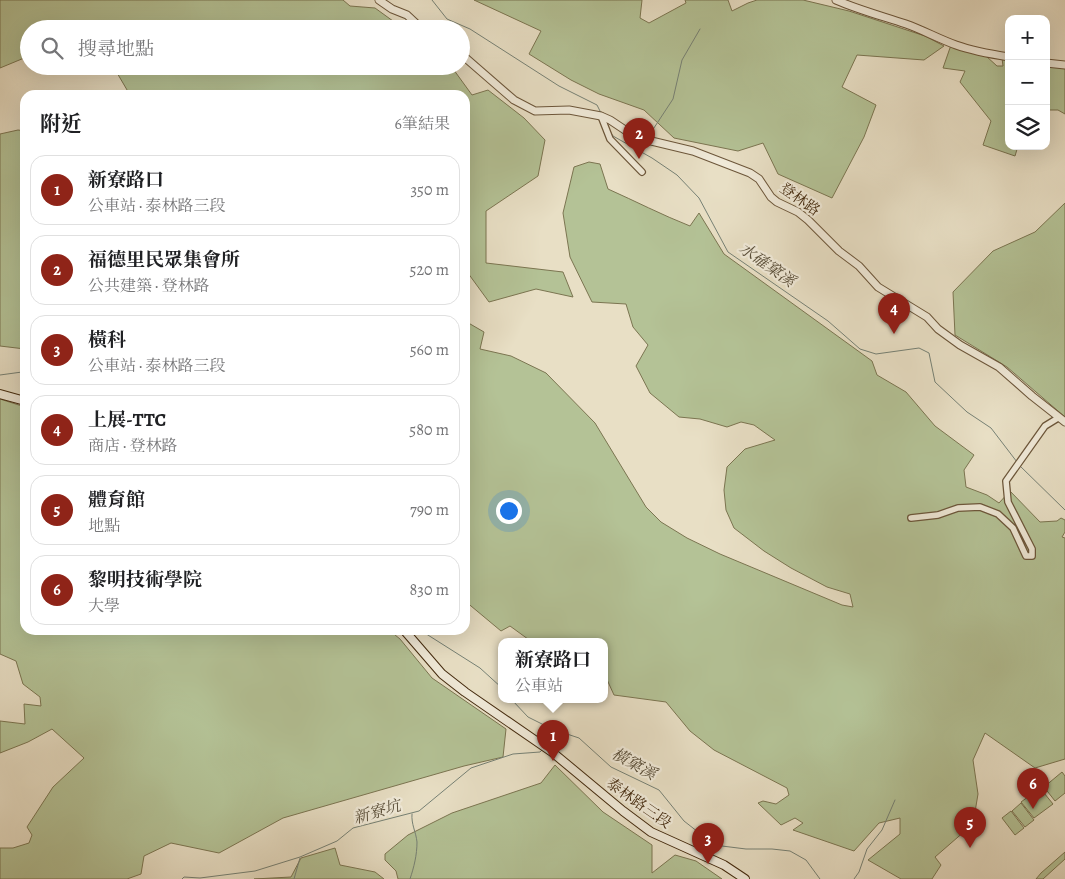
<!DOCTYPE html>
<html lang="zh-TW">
<head>
<meta charset="utf-8">
<style>
	body { margin:0; font-family:Alegreya,"Noto Serif TC",serif; background:#f2f2f2; color:#202124 }
	.controls { position:absolute; right:15px; top:15px; display:grid; overflow:hidden; border-radius:10px; box-shadow:0 5px 20px #0002 }
	.controls button { width:45px; height:45px; display:grid; place-items:center; padding:0; border:0; border-bottom:1px solid #e0e0e0; background:#fff; color:#202124; font:25px sans-serif }
	.you { position:absolute; left:508px; top:510px; width:18px; height:18px; margin:-12px; border:4px solid #fff; border-radius:50%; background:#1a73e8; box-shadow:0 0 0 8px #1a73e833 }
	.badge { display:grid; place-items:center; width:32px; height:32px; border-radius:50%; background:#8f2418; color:#fff; font-size:16px; font-weight:700 }
	.pin { position:absolute; translate:-50% -41px; filter:drop-shadow(0 1px 2px #0008) }
	.pin::after { content:''; position:absolute; top:26px; width:18px; height:15px; background:inherit; clip-path:polygon(0 0,100% 0,50% 100%) }
	.popup { position:absolute; left:498px; top:638px; width:110px; height:65px; box-sizing:border-box; display:grid; place-content:center; border-radius:10px; background:#fff; filter:drop-shadow(0 1px 4px #0005); font-size:16px; white-space:nowrap; color:#757577 }
	.popup b { font-size:19px; color:#202124 }
	.popup::after { content:''; position:absolute; left:50%; top:100%; margin-left:-10px; border:10px solid transparent; border-top-color:#fff }
	.list { margin:0; padding:0; list-style:none }
	h2 { display:flex; justify-content:space-between; align-items:center; height:65px; margin:0; padding:0 20px; font-size:21px }
	h2 small { font-size:16px; font-weight:400; color:#757577 }
	.list li { display:grid; grid-template-columns:32px 1fr auto; gap:15px; align-items:center; box-sizing:border-box; height:70px; margin:0 10px 10px; padding:0 10px; border:1px solid #e0e0e0; border-radius:15px }
	.list b { display:block; font-size:19px; white-space:nowrap }
	.list p { margin:0; font-size:16px; white-space:nowrap; color:#757577 }
	.list em { font-size:16px; font-style:normal; color:#757577 }
	.icon { flex:none; width:28px; height:28px; fill:none; stroke:currentColor; stroke-width:2; stroke-linecap:round; stroke-linejoin:round }
	.map { position:relative; flex:none; width:1065px; height:879px; overflow:hidden }
	.search { position:absolute; background:#fff; box-shadow:0 5px 20px #0002; left:20px; top:20px; width:450px; height:55px; display:flex; align-items:center; gap:12px; box-sizing:border-box; padding:0 18px; border-radius:28px; color:#757577; font-size:19px }
	.panel { position:absolute; background:#fff; box-shadow:0 5px 20px #0002; left:20px; top:90px; width:450px; height:545px; border-radius:15px }
	.map>svg:first-child { display:block }
</style>
</head>
<body>
<div class="map">
<svg width="1065" height="879" viewBox="0 0 1065 879">
	<rect width="100%" height="100%" fill="#e8dfc5"/>
	<filter id="stains"><feTurbulence type="fractalNoise" baseFrequency=".004" numOctaves="4"/><feColorMatrix values="0 0 0 0 .2 0 0 0 0 .09 0 0 0 0 .02 0 0 0 .5 -.17"/></filter>
	<radialGradient id="worn" r=".72"><stop offset=".6" stop-color="#630" stop-opacity="0"/><stop offset="1" stop-color="#630" stop-opacity=".3"/></radialGradient>
	<g fill="#b4c296" stroke="#7b7551">
		<polygon points="0,0 343,0 350,6 375,8 404,29 29,29 29,56 0,68"/>
		<polygon points="474,0 642,0 640,18 649,23 686,3 685,0 728,0 732,11 748,3 757,0 803,0 849,11 925,36 944,46 924,60 857,55 842,87 876,105 864,137 832,198 778,174 763,143 738,151 674,138 644,110 599,94 571,80 529,54 541,31"/>
		<polygon points="951,45 986,56 997,66 1003,66 1002,58 1009,59 1009,146 1018,146 1015,156 983,145 991,121 960,82 965,71 943,68"/>
		<polygon points="1046,64 1065,66 1065,114 1058,110 1046,110"/>
		<polygon points="113,66 451,66 472,95 488,90 524,118 545,140 538,176 486,211 486,263 563,272 573,297 536,289 489,302 465,269 465,95 130,95"/>
		<polygon points="18,130 25,131 25,349 0,346 0,134"/>
		<path d="M 589,162 L 600,164 L 608,189 C 635,201 662,215 690,226 L 699,213 L 724,254 L 872,361 L 877,375 L 906,392 L 935,426 L 974,455 L 964,470 L 966,487 L 987,495 L 999,503 L 1010,491 L 1040,522 L 1057,521 L 1061,518 L 1065,520 L 1065,532 L 1062,537 L 1065,538 L 1065,759 L 1035,768 L 985,733 L 973,760 L 978,794 L 973,824 L 935,857 L 941,865 L 932,879 L 901,879 L 868,860 L 900,834 L 900,818 L 879,823 L 854,851 L 793,830 L 803,823 L 795,818 L 781,825 L 758,803 L 763,801 L 776,804 L 789,795 L 787,788 L 714,750 L 690,731 L 666,702 L 614,695 L 604,673 L 604,642 L 532,642 L 510,626 L 501,631 L 465,601 L 465,321 L 484,332 L 480,349 L 511,356 L 546,373 L 595,423 L 646,507 L 661,522 L 687,538 L 720,554 L 842,605 L 853,607 L 850,594 L 827,587 L 791,568 L 764,551 L 734,528 L 726,510 L 724,490 L 727,467 L 745,449 L 775,440 L 754,425 L 741,422 L 727,427 L 700,419 L 679,417 L 650,393 L 636,366 L 648,345 L 633,327 L 626,304 L 592,302 L 570,257 L 563,213 L 574,167 Z"/>
		<polygon points="1065,203 1065,417 1007,367 955,335 953,292 993,251 1035,232"/>
		<polygon points="0,399 25,407 25,630 389,630 400,639 432,678 506,729 503,757 464,766 283,818 219,853 171,843 144,856 141,874 127,879 0,879 0,848 13,848 29,843 32,835 27,827 53,787 84,758 52,729 28,742 0,753 0,721 25,724 24,704 41,706 40,697 23,684 16,661 0,654"/>
		<polygon points="555,765 603,812 652,845 652,873 675,855 696,861 722,879 398,879 396,871 385,860 385,854 408,835 452,813 541,783"/>
		<polygon points="1062,772 1065,776 1065,793 1055,801 1044,787"/>
		<polygon points="1040,788 1053,804 1034,818 1021,802"/>
		<polygon points="1021,803 1034,820 1025,827 1012,811"/>
		<polygon points="1011,811 1024,828 1015,835 1002,818"/>
		<polygon points="335,848 340,865 375,872 384,879 254,879 291,877 301,858"/>
		<polygon points="1065,852 1065,859 1043,879 1036,879 1041,873"/>
	</g>
	<g fill="none" stroke-linecap="round" stroke-linejoin="round">
		<g stroke="#768175" stroke-width="1">
			<polyline points="432,0 447,19 470,29 559,86 597,105 601,113"/>
			<polyline points="609,130 613,136 652,158 677,175 699,198 728,252 828,321 860,349 876,354 919,348 929,353 935,382 967,412 991,428 1017,462"/>
			<polyline points="648,137 673,99 682,60 700,29"/>
			<polyline points="640,150 644,143"/>
			<polyline points="0,375 22,372 25,374"/>
			<polyline points="1019,465 1065,510"/>
			<polyline points="420,630 480,668 502,688"/>
			<polyline points="512,700 528,717 552,729 579,738 611,767 659,790 684,821 707,839 722,846 746,849 772,849 790,851 806,860 820,879"/>
			<polyline points="548,745 560,732"/>
			<polyline points="182,879 184,877 200,878 255,871 300,857 337,841 353,828 419,811 471,768 513,754 540,752 543,749"/>
			<polyline points="294,879 300,858"/>
			<path d="M 410,879 C 414,867 417,855 417,842 C 416,832 411,824 412,814"/>
			<polyline points="854,879 859,872 867,849 882,830 895,800"/>
		</g>
		<g stroke="#6c563a" stroke-width="8">
			<g id="minor">
				<polyline points="601,116 610,139 642,172"/>
				<polyline points="911,518 938,515 958,508 980,507 998,514 1013,528 1026,556 1032,556 1032,549 1008,502 1006,481 1045,426 1058,418"/>
			</g>
		</g>
		<g stroke="#6c563a" stroke-width="9">
			<g id="tertiary">
				<polyline points="379,0 392,9 407,15 422,29"/>
				<path d="M 836,0 C 859,10 882,16 906,24 C 923,30 939,39 956,45 C 973,51 990,54 1009,57"/>
				<polyline points="461,54 514,100 535,111 569,110 601,116 610,120 628,132 643,139 693,151 750,173 759,179 771,197 777,202 798,212 808,220 839,251 859,266 878,287 927,317 938,329 960,345 999,367 1032,396 1065,422"/>
				<polyline points="1046,63 1065,65"/>
			</g>
		</g>
		<g stroke="#42280c" stroke-width="10">
			<g id="secondary">
				<polyline points="0,394 25,401"/>
				<polyline points="404,630 442,674 465,692 552,752 623,811 651,832 724,865 745,879"/>
			</g>
		</g>
		<use href="#minor" stroke="#f0ead9" stroke-width="5.5"/>
		<use href="#tertiary" stroke="#f0ead9" stroke-width="7"/>
		<use href="#secondary" stroke="#f0ead9" stroke-width="8"/>
	</g>
	<g text-anchor="middle" dominant-baseline="central" stroke-width="4.5" stroke-linejoin="round" paint-order="stroke">
		<g font-size="15" fill="#42280c" stroke="#f0ead9">
			<text transform="translate(800 199) rotate(35)">登林路</text>
			<text transform="translate(639 803) rotate(35)">泰林路三段</text>
		</g>
		<g font-size="16" font-style="italic" fill="#584d38" stroke="#f0ead9">
			<text transform="translate(767 265) rotate(35)">水確窠溪</text>
			<text transform="translate(634 764) rotate(29)">橫窠溪</text>
			<text transform="translate(377 812) rotate(-16)">新寮坑</text>
		</g>
	</g>
	<rect width="100%" height="100%" filter="url(#stains)"/>
	<rect width="100%" height="100%" fill="url(#worn)"/>
</svg>
<div class="controls">
<button>+</button>
<button>−</button>
<button><svg class="icon" aria-label="layers" viewBox="0 0 24 24"><path d="M12 4l9 5-9 5-9-5zM3 14l9 5 9-5"/></svg></button>
</div>
<div class="you"></div>
<div class="pin badge" style="left:553px;top:761px">1</div>
<div class="popup"><b>新寮路口</b>公車站</div>
<div class="pin badge" style="left:639px;top:159px">2</div>
<div class="pin badge" style="left:708px;top:864px">3</div>
<div class="pin badge" style="left:894px;top:334px">4</div>
<div class="pin badge" style="left:970px;top:848px">5</div>
<div class="pin badge" style="left:1033px;top:809px">6</div>
<div class="search"><svg class="icon" aria-label="search" viewBox="0 0 24 24"><circle cx="10" cy="10" r="6"/><path d="M15 15l6 6"/></svg>搜尋地點</div>
<section class="panel">
<h2>附近<small>6筆結果</small></h2>
<ul class="list">
<li><span class="badge">1</span><div><b>新寮路口</b><p>公車站 · 泰林路三段</p></div><em>350 m</em></li>
<li><span class="badge">2</span><div><b>福德里民眾集會所</b><p>公共建築 · 登林路</p></div><em>520 m</em></li>
<li><span class="badge">3</span><div><b>橫科</b><p>公車站 · 泰林路三段</p></div><em>560 m</em></li>
<li><span class="badge">4</span><div><b>上展-TTC</b><p>商店 · 登林路</p></div><em>580 m</em></li>
<li><span class="badge">5</span><div><b>體育館</b><p>地點</p></div><em>790 m</em></li>
<li><span class="badge">6</span><div><b>黎明技術學院</b><p>大學</p></div><em>830 m</em></li>
</ul>
</section>
</div>
</body>
</html>
